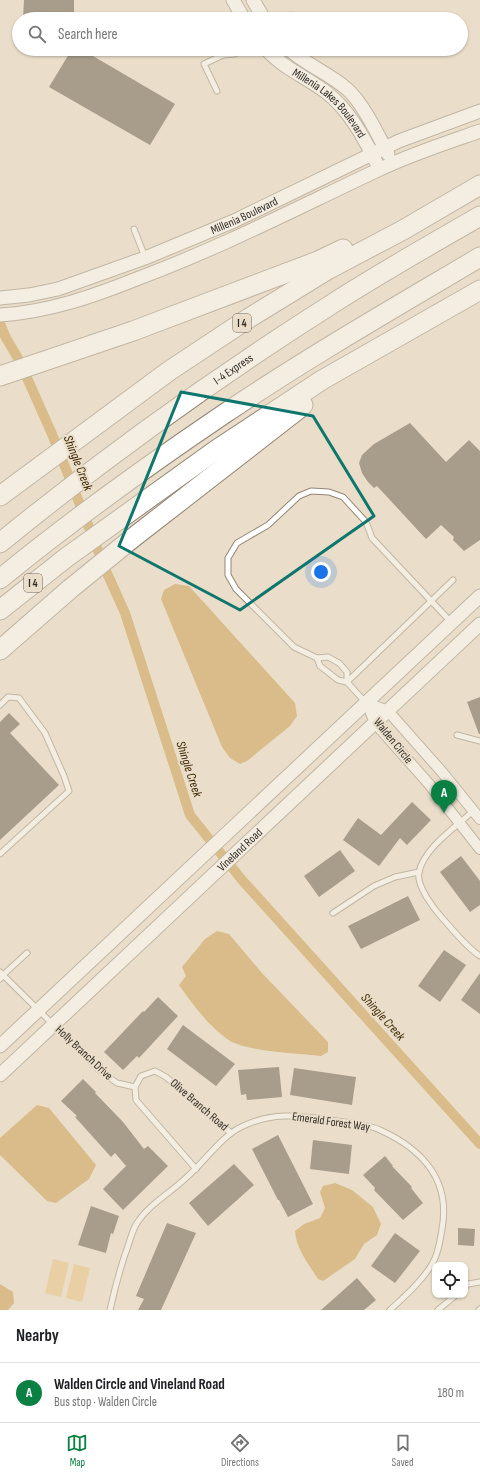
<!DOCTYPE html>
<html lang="en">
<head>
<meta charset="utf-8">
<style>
	body { margin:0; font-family:"Sofia Sans Condensed",sans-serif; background:#f6f6f6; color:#202124 }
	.controls { position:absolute; right:12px; bottom:12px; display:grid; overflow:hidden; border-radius:8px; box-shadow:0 1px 3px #0004 }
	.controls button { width:36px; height:36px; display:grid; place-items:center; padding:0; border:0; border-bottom:1px solid #e0e0e0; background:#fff; color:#202124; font:20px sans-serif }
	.you { position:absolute; left:321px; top:572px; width:14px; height:14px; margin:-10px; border:3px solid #fff; border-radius:50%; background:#1a73e8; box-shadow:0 0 0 6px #1a73e833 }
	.badge { display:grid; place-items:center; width:26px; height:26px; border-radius:50%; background:#0b8043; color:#fff; font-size:13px; font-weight:700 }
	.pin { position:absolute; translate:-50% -33px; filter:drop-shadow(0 1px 2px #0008) }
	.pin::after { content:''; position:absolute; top:21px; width:14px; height:12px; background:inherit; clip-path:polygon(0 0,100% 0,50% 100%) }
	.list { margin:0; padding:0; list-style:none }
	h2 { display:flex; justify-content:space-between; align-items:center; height:52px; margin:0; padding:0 16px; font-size:17px }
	h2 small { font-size:13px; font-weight:400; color:#757577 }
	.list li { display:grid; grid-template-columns:26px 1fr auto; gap:12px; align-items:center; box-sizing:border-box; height:60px; padding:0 16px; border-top:1px solid #e0e0e0 }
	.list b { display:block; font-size:15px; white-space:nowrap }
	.list p { margin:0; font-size:13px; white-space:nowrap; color:#757577 }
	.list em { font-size:13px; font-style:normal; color:#757577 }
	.icon { flex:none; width:22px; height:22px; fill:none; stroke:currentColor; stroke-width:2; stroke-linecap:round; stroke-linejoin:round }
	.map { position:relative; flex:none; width:480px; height:1310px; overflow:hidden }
	.search { position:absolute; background:#fff; box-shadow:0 1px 3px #0004; left:12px; right:12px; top:12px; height:44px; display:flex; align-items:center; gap:10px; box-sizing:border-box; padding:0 14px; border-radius:22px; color:#757577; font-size:15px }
	.sheet { height:112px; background:#fff }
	nav { display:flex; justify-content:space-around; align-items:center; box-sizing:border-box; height:56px; border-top:1px solid #e0e0e0; background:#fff; font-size:11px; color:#757577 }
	nav a { display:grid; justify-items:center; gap:2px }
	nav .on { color:#0b8043 }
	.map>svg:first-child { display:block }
</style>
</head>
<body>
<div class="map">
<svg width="480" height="1310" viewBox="0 0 480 1310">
	<rect width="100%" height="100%" fill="#eadeca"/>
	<g fill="#e7bc76">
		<polygon points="53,1259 69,1263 61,1297 45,1293"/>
		<polygon points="74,1264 90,1268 82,1302 66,1298"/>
	</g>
	<g fill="#c5933a">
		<polygon points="175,584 189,586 295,703 297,716 290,726 247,761 240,764 230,758 222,747 161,599 164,590"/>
		<path d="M 217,931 L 229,934 L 262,973 L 328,1042 L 328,1052 L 321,1056 C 297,1053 245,1052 227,1039 C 207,1024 193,1005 179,985 L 186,976 L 182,967 L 205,939 Z"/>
		<polygon points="37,1105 49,1108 96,1165 89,1179 56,1203 47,1201 0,1155 0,1138"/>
		<path d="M 335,1183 L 352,1190 L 373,1207 L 381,1224 L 377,1235 L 364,1244 L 355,1259 L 323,1281 L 318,1279 C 308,1263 296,1249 295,1231 L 304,1224 L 320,1218 L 325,1208 L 320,1192 L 323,1186 Z"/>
		<polygon points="0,1284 13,1292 14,1303 8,1310 0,1310"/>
	</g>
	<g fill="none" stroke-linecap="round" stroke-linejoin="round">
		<polyline stroke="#c5933a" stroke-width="10" points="0,324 6,338 19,360 52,434 107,573 125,613 190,815 242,880 480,1144"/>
	</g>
	<g fill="#584e3d">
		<polygon points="24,0 74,0 74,19 23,19"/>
		<polygon points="72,49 81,49 175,104 150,145 49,87"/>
		<polygon points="410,423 446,462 469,440 480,451 480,540 464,551 453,540 454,537 441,525 426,539 377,486 374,488 368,482 362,473 359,463 362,455 374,444"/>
		<polygon points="480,697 480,734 479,734 467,702"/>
		<polygon points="9,713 20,724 10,733 59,785 0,840 0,722"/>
		<polygon points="412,802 431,820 407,845 400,838 379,866 343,840 358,818 381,835"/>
		<polygon points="340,850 355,871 319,897 304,876"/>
		<polygon points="461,856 480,881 480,905 470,912 440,872"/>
		<polygon points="408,896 420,920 361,949 348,926"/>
		<polygon points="444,950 466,965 440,1002 418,986"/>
		<polygon points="480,973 480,1014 461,1000"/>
		<polygon points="158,997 178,1016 139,1058 137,1056 123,1070 104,1052 143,1011 144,1012"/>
		<polygon points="183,1025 235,1064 216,1086 167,1049"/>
		<polygon points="279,1067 282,1097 247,1100 246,1094 241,1095 238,1070"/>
		<polygon points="294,1068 356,1077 352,1105 290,1095"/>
		<polygon points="83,1079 96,1092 95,1093 123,1122 144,1149 148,1146 168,1166 123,1210 103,1189 126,1166 115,1153 111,1157 75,1117 77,1116 61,1101"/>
		<polygon points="278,1135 313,1204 288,1217 279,1200 278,1200 252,1149"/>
		<polygon points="313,1140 352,1145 349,1174 310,1169"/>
		<polygon points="385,1156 393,1166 392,1166 412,1187 411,1188 423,1203 403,1220 374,1190 375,1188 363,1175"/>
		<polygon points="234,1164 254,1185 208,1226 189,1203"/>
		<polygon points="91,1206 119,1216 113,1234 111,1233 106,1253 78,1245"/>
		<polygon points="167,1223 196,1233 161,1310 138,1310 144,1299 136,1296"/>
		<polygon points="458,1228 475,1229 474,1246 458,1245"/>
		<polygon points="395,1233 420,1251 395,1283 371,1266"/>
		<polygon points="357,1278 376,1300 364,1310 321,1310"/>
	</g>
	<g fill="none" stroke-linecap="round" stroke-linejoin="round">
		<g stroke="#928675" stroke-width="7">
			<g id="service">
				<polyline points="283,19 291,15 312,19"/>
				<polyline points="219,49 223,55"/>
				<polyline points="217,91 204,64 223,55 235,54 242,49"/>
				<polyline points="134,229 145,257"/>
				<polyline points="317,658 320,666 338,680 347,682 366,703"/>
				<polyline points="347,682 347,672 339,663 328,657 317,658 294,647 236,589 228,575 228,558 237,543 268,525 299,496 311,491 329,492 343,497 366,522 372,538 451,622"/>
				<polyline points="347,682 453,580"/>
				<polyline points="0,705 8,697 19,698 45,733 64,776 69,791 0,854"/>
				<polyline points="457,735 480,741"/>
				<path d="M 473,811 C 456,827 424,848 419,872 C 416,886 434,909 443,919 C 455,932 466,947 480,956"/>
				<polyline points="333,913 374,886 395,877 419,872"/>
				<polyline points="0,972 3,975 27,953"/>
				<polyline points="0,979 3,975 100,1071 117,1083 135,1087"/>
				<polyline points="196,1169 136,1100 135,1087 141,1076 155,1071 166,1077 231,1133"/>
				<polyline points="465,1287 468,1284 480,1282"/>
				<path d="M 110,1310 C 115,1287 121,1265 129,1243 C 131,1237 133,1229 137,1223 C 149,1204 172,1192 188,1176 C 204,1162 222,1136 241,1127 C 271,1112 298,1115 330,1120 C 344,1122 367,1124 380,1130 C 422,1149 451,1180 442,1229 C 440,1241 438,1255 431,1266 C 420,1283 405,1296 390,1310"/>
				<polyline points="438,1310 456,1295"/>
				<polyline points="479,1310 480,1309"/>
			</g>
		</g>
		<g stroke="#928675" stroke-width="12">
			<g id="minor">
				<polyline points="367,703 375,723 429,784 480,849"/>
				<polyline points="367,703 388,711 442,772 480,819"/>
			</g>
		</g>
		<g stroke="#928675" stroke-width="15">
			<g id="tertiary">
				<polyline points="233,0 244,19"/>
				<polyline points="253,0 264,19"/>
				<path id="s1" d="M 266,49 C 283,68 306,77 326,92 C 349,110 363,136 376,162"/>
				<path d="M 289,49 C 306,65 329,73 347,89 C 363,103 378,135 388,154"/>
				<path id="s2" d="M 0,298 L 29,295 L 58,289 L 145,258 L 234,221 L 399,141 L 480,111"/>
				<path d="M 0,315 C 49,312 94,296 139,278 C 222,247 299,207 378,170 C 411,154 446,143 480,131"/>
				<polyline points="0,1046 480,596"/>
				<path id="s3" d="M 0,1075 L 480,624"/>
			</g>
		</g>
		<g stroke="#928675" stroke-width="21">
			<g id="motorway">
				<polyline points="0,376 133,331 318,261 343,249"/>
				<polyline points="0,496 169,371 249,318 329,269 403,230 480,185"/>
				<path id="s4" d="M 0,543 C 105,457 217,377 332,304 C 380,273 430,245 480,216"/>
				<path d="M 0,579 C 72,520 147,466 224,414 C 307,358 394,308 480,257"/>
				<polyline points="0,610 67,557 216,450 322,380 480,290"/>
				<polyline points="0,650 70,589 134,537 300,408 303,405"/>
			</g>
		</g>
		<use href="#service" stroke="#fff" stroke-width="5"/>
		<use href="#minor" stroke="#fff" stroke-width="10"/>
		<use href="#tertiary" stroke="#fff" stroke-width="13"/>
		<use href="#motorway" stroke="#fff" stroke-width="19"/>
	</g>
	<path d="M0 0H480V1310H0ZM 181,392 L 313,416 L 374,516 L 240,610 L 119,546 Z" fill="#eadeca" fill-opacity=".55" fill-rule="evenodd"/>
	<path fill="none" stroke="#0f766e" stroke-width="3" stroke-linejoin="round" d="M 181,392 L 313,416 L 374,516 L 240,610 L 119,546 Z"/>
	<g text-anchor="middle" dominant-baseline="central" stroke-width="4" stroke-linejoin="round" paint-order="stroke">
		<g fill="#eadeca" stroke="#686156" stroke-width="1">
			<rect x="233" y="314" width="18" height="18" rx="3"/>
			<rect x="24" y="574" width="18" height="18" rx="3"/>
		</g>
		<g font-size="11" font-weight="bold" fill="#312c25">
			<text x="242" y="323">I 4</text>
			<text x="33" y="583">I 4</text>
		</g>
		<g font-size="12" fill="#312c25" stroke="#eadeca">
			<text stroke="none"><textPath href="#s1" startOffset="84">Millenia Lakes Boulevard</textPath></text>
			<text stroke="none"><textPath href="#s2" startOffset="259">Millenia Boulevard</textPath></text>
			<text stroke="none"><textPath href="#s4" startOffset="291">I-4 Express</textPath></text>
			<text transform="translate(393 741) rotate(51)">Walden Circle</text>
			<text stroke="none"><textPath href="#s3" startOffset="329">Vineland Road</textPath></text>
			<text transform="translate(84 1053) rotate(43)">Holly Branch Drive</text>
			<text transform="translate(199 1105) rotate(41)">Olive Branch Road</text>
			<text transform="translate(331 1122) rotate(8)">Emerald Forest Way</text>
		</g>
		<g font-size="13" font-style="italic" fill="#3b2700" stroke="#eadeca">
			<text transform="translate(78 463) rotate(68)">Shingle Creek</text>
			<text transform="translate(189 769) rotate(72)">Shingle Creek</text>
			<text transform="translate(383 1017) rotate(48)">Shingle Creek</text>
		</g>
	</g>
</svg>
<div class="controls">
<button><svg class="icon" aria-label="locate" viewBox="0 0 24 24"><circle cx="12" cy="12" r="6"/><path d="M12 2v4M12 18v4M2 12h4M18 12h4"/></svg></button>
</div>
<div class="you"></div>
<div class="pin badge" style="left:444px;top:813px">A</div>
<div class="search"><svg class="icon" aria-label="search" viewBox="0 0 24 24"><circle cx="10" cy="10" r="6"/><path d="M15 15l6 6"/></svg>Search here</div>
</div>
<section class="sheet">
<h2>Nearby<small></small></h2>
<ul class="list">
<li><span class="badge">A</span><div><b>Walden Circle and Vineland Road</b><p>Bus stop · Walden Circle</p></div><em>180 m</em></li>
</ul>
</section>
<nav>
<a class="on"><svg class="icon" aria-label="map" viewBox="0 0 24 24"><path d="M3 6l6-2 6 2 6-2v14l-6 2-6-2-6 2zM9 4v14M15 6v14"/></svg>Map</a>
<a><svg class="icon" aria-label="directions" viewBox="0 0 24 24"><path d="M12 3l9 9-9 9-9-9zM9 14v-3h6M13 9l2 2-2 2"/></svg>Directions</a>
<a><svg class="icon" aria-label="saved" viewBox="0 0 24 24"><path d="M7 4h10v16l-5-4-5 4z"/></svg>Saved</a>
</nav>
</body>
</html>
